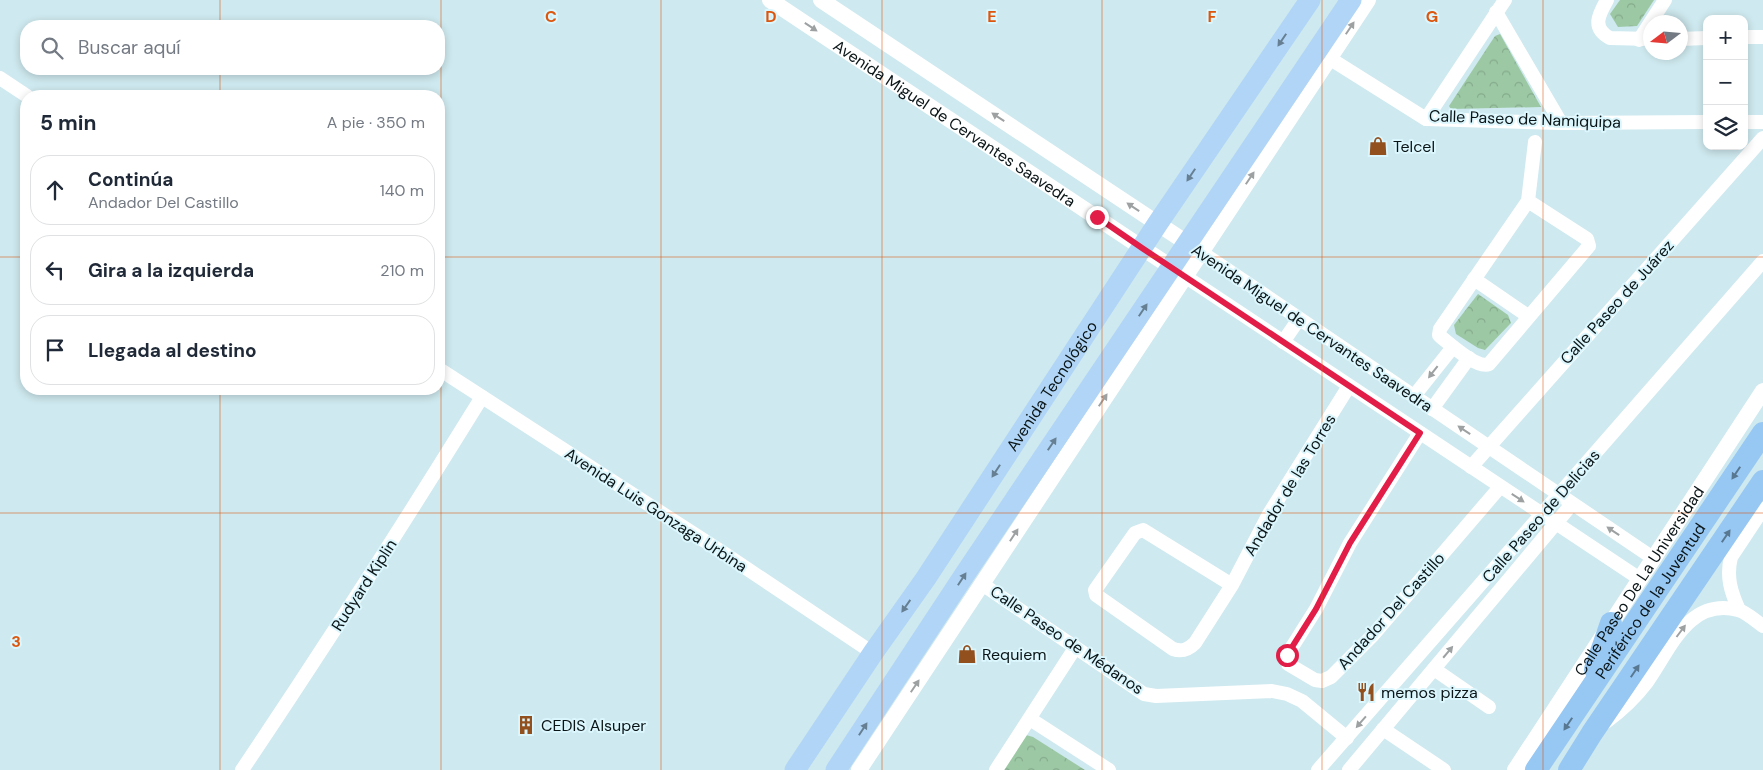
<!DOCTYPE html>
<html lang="es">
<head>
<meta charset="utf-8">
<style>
	body { margin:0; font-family:"DM Sans",sans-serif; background:#f2f2f3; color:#1f2937 }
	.controls { position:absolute; right:15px; top:15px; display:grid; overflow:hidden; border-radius:10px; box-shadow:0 2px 8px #0003 }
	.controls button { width:45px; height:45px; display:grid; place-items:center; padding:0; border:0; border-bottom:1px solid #e0e1e3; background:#fff; color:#1f2937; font:25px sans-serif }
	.compass { position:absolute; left:1643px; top:15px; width:45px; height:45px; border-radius:50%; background:#fff; box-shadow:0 2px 8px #0003; rotate:254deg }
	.stop { position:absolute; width:15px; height:15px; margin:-11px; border:4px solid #e11d48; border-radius:50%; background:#fff }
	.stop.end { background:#e11d48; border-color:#fff; box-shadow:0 1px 5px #0008 }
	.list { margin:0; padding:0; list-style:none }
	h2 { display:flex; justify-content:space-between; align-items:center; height:65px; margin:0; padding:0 20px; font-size:21px }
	h2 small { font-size:16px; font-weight:400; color:#747a83 }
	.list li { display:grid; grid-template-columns:32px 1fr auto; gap:15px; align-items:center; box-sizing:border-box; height:70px; margin:0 10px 10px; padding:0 10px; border:1px solid #e0e1e3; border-radius:20px }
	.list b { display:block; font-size:19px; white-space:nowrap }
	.list p { margin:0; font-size:16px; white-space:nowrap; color:#747a83 }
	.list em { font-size:16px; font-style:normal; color:#747a83 }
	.icon { flex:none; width:28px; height:28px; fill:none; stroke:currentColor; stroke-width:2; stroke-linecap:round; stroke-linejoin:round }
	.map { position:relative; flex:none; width:1763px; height:770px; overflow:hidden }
	.search { position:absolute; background:#fff; box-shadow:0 2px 8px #0003; left:20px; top:20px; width:425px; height:55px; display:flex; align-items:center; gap:12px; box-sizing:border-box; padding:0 18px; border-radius:20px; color:#747a83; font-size:19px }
	.panel { position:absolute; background:#fff; box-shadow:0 2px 8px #0003; left:20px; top:90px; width:425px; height:305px; border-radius:20px }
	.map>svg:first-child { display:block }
</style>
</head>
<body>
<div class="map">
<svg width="1763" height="770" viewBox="0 0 1763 770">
	<defs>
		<pattern id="park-crowns" width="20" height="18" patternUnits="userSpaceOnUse" patternTransform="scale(1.25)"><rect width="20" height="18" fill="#9cc8a4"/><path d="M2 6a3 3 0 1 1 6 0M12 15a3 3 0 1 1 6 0" fill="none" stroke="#85ab8c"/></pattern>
	</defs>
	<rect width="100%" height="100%" fill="#cee9ef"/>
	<g fill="url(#park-crowns)">
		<polygon points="1620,0 1654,0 1637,26 1618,27 1610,14"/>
		<polygon points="1500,34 1541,107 1451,109 1449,106 1495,36"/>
		<polygon points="1478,294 1508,315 1511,323 1485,350 1478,348 1456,334 1454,325"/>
		<polygon points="1026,735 1033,737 1085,770 1003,770"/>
	</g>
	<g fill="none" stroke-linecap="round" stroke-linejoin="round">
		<g stroke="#fff" stroke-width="14">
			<path d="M 1607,0 C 1599,14 1591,28 1610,38 L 1650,39"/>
			<polyline points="1496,12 1561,123"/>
			<polyline points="1744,37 1763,37"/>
			<polyline points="1680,39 1707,38"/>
			<polyline points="1639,40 1665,0"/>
			<polyline points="1329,58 1426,119 1561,123 1707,122"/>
			<polyline points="0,78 27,96"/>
			<polyline points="1426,119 1505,0"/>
			<polyline points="1744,122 1763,122"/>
			<path d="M 1528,201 L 1587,239 L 1589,246 L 1489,364 C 1477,369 1451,345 1441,337 L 1439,335 L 1440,329 L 1528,201 L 1535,142"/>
			<polyline points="1201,252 1653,558"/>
			<polyline points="1186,277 1640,579"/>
			<polyline points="1474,279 1528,316"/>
			<polyline points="1283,342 1299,319"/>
			<polyline points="439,369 725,554 873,653"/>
			<polyline points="1414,396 1453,347"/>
			<polyline points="1432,409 1469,358"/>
			<polyline points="1420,433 1350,543 1316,609 1287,655 1288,664 1315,680 1322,681 1331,677 1373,635 1500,487"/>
			<polyline points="1471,467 1763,138"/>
			<polyline points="982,584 1144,694 1156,696 1272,691 1287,694 1302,701 1347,738"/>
			<path d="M 1232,585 L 1143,530 L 1135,533 L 1095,590 L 1096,595 L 1173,649 C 1182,652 1188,650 1195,643 L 1232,585 L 1269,514 L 1349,386"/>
			<path d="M 1739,610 C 1731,592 1726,577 1731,557 L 1763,509"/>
			<polyline points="1434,669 1489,707"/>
			<polyline points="1030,719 1109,770"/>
			<path d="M 1606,722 C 1622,710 1635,698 1647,682 C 1670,650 1688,597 1738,610 C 1746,612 1756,621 1763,626"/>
			<polyline points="1383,729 1444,770"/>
			<path d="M 242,770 C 324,648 404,523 482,397"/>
			<polyline points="996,770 1075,648"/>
			<polyline points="1318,770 1763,261"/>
			<polyline points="1349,770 1572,504"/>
		</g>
		<g stroke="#fff" stroke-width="16">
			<path id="s1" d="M 770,0 L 1180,273"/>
			<polyline points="821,0 1196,249"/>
			<polyline points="859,770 1368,0"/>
			<path id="s2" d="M 1515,770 L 1763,391"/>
		</g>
		<g stroke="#b1d5f6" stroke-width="21">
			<path id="s3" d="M 795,770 L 873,653 L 926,578 L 1158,223 L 1310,0"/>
			<polyline points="836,770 965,574 1351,0"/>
		</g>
		<g stroke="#97c7f3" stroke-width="22">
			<polyline points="1595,669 1611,623"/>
			<path id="s4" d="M 1536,770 L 1763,433"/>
			<polyline points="1569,770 1592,733 1763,481"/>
		</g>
	</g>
	<defs><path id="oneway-solid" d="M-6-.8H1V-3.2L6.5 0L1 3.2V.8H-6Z" transform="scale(1.25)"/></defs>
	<g fill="#9da1a2">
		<use href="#oneway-solid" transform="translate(811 27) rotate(34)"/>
		<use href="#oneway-solid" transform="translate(1350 28) rotate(-56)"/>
		<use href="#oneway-solid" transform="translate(998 117) rotate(-147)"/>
		<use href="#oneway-solid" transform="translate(1250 178) rotate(-56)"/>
		<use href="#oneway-solid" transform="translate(1133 207) rotate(-146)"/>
		<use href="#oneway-solid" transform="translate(1433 372) rotate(128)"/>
		<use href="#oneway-solid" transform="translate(1103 400) rotate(-56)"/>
		<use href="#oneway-solid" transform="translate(1464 430) rotate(-146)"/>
		<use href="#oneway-solid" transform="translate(1518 498) rotate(33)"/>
		<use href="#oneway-solid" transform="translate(1613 531) rotate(-146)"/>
		<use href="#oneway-solid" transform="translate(1014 535) rotate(-57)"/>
		<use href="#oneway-solid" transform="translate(1681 631) rotate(-53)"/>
		<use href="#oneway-solid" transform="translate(1448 652) rotate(-50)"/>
		<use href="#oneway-solid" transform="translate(915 686) rotate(-56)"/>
		<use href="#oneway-solid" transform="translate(1361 722) rotate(131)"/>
	</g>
	<g fill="#667f92">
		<use href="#oneway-solid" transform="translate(1282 40) rotate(124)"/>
		<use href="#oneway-solid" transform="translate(1191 175) rotate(124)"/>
		<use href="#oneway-solid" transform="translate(1143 310) rotate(-56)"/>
		<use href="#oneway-solid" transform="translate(1052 444) rotate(-56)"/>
		<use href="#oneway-solid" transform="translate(996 471) rotate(123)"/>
		<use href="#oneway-solid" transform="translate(962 579) rotate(-57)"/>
		<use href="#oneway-solid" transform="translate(906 606) rotate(125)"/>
		<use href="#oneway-solid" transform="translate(863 729) rotate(-57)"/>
	</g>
	<g fill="#587790">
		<use href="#oneway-solid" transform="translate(1736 473) rotate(124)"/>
		<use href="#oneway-solid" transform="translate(1726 536) rotate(-56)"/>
		<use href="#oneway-solid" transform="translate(1635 671) rotate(-56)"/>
		<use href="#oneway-solid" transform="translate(1568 724) rotate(124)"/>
	</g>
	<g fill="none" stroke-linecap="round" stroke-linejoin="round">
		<polyline stroke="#e11d48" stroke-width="6" points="1097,217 1142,248 1420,433 1350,543 1316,609 1287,655"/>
	</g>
	<path fill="none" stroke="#dd560d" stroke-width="1" stroke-opacity="0.55" d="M 220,0 L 220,26M 441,0 L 441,770M 661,0 L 661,770M 882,0 L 882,770M 1102,0 L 1102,770M 1322,0 L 1322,770M 1543,0 L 1543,770M 220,69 L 220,96M 0,257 L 26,257M 439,257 L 1763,257M 220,389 L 220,770M 0,513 L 1763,513"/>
	<defs>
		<g id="shop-bare" transform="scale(1.5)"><path d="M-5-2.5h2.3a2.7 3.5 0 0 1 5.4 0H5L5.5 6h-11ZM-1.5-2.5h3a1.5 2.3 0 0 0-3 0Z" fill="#92501f" stroke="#dbf6fd" stroke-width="2.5" paint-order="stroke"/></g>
		<g id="restaurant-bare" transform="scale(1.5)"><path d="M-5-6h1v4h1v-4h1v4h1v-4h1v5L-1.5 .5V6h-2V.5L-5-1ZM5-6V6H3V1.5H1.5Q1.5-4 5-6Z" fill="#92501f" stroke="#dbf6fd" stroke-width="2.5" paint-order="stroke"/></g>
		<g id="building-bare" transform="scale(1.5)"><path d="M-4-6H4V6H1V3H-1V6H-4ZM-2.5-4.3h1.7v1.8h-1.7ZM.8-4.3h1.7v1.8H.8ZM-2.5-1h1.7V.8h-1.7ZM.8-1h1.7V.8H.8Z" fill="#92501f" stroke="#dbf6fd" stroke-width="2.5" paint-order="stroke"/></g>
	</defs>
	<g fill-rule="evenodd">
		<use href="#shop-bare" x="1378" y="146"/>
		<use href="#shop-bare" x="967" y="654"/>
		<use href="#restaurant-bare" x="1366" y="692"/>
		<use href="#building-bare" x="526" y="725"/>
	</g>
	<g text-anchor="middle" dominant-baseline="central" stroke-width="4" stroke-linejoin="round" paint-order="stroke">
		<g font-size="16" fill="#0b1517" stroke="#dbf6fd">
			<text transform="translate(1525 119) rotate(2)">Calle Paseo de Namiquipa</text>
			<text stroke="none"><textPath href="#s1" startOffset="222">Avenida Miguel de Cervantes Saavedra</textPath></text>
			<text transform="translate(1617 302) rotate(-48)">Calle Paseo de Juárez</text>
			<text transform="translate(1312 328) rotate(34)">Avenida Miguel de Cervantes Saavedra</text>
			<text stroke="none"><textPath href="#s3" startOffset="462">Avenida Tecnológico</textPath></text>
			<text transform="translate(1290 485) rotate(-59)">Andador de las Torres</text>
			<text transform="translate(656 510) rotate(33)">Avenida Luis Gonzaga Urbina</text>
			<text transform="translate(1541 516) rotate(-49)">Calle Paseo de Delicias</text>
			<text stroke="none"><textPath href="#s2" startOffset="226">Calle Paseo De La Universidad</textPath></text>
			<text transform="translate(364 585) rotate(-57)">Rudyard Kiplin</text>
			<text stroke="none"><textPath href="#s4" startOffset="204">Periférico de la Juventud</textPath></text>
			<text transform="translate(1391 611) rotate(-48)">Andador Del Castillo</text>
			<text transform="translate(1067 640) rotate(34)">Calle Paseo de Médanos</text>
		</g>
		<g font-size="16" fill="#0b1517" stroke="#dbf6fd" text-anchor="start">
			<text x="1393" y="146">Telcel</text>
			<text x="982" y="654">Requiem</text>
			<text x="1381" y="692">memos pizza</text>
			<text x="541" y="725">CEDIS Alsuper</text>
		</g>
	</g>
	<g font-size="16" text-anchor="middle" font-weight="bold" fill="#dd560d" stroke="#dbf6fd" stroke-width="4" stroke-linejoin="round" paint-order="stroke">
		<text x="551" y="22">C</text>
		<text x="771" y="22">D</text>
		<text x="992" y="22">E</text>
		<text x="1212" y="22">F</text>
		<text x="1432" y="22">G</text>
		<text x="16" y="647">3</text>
	</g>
</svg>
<div class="controls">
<button>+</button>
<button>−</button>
<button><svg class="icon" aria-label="layers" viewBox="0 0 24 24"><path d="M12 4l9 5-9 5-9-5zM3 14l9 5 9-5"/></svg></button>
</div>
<svg class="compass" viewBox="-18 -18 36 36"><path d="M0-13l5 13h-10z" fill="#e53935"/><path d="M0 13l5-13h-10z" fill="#747a83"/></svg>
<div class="stop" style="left:1287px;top:655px"></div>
<div class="stop end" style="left:1097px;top:217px"></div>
<div class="search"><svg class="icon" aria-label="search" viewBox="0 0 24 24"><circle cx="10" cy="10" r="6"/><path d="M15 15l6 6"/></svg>Buscar aquí</div>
<section class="panel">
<h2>5 min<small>A pie · 350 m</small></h2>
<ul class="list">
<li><svg class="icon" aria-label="ahead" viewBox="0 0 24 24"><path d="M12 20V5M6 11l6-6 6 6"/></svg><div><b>Continúa</b><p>Andador Del Castillo</p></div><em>140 m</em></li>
<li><svg class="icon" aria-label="left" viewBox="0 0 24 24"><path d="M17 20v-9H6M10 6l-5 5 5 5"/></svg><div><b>Gira a la izquierda</b></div><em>210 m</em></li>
<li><svg class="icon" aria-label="arrive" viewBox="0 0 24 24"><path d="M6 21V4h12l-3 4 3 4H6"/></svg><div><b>Llegada al destino</b></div></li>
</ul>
</section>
</div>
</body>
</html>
